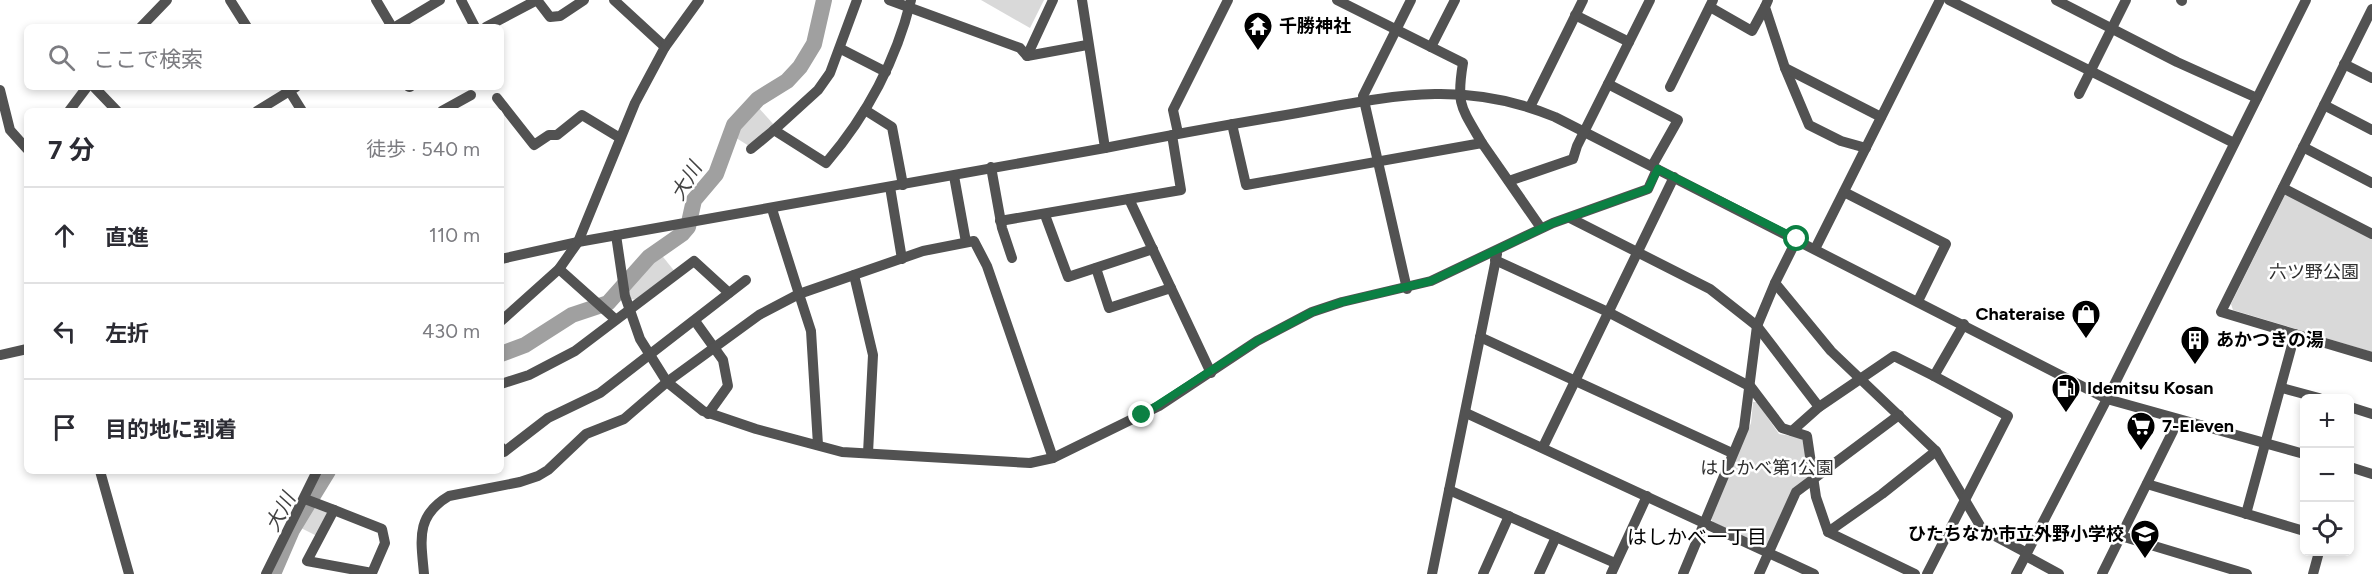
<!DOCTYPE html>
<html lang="ja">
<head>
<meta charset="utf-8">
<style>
	body { margin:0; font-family:Figtree,"Noto Sans JP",sans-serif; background:#f7f7f7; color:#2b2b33 }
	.controls { position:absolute; right:18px; bottom:18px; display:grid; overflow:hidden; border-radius:9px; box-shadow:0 3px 9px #0003 }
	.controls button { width:54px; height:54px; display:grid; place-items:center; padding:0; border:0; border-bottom:2px solid #e1e1e2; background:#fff; color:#2b2b33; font:30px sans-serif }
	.stop { position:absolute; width:18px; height:18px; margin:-14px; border:4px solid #0b8043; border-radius:50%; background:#fff }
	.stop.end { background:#0b8043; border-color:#fff; box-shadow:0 2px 6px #0008 }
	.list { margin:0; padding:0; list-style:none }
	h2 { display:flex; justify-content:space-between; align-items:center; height:78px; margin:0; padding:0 24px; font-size:26px }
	h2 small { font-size:20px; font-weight:400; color:#7c7c81 }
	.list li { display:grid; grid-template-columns:39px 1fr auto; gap:18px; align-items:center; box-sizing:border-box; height:96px; padding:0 24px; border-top:2px solid #e1e1e2 }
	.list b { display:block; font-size:22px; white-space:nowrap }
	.list em { font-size:20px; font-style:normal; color:#7c7c81 }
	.icon { flex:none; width:33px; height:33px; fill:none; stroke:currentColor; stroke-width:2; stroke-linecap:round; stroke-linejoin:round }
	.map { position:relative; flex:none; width:2372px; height:574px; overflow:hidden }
	.search { position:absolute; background:#fff; box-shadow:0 3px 9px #0003; left:24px; top:24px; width:480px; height:66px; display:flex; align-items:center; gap:15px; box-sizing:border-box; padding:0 21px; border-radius:9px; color:#7c7c81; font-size:22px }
	.panel { position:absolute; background:#fff; box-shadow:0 3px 9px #0003; left:24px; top:108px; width:480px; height:366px; border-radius:9px }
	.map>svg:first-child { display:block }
</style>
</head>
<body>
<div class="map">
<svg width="2372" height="574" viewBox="0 0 2372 574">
	<rect width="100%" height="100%" fill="#fff"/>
	<g fill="#d9d9d9">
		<polygon points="981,0 1044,0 1030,28"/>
		<polygon points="757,106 775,126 749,146 733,136"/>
		<polygon points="2286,193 2372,236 2372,352 2233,310 2231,304"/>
		<polygon points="659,252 676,273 638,300 631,299 627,284 650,258"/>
		<polygon points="1753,402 1757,402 1779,434 1804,438 1809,475 1767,545 1763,546 1713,522 1710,518 1751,423"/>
		<polygon points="312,503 328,509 330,516 319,537 299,527"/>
	</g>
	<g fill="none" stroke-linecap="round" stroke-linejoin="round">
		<g stroke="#a0a0a0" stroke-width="16">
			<polyline points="501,354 525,345 572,315 608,303 649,257 682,234 688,227 694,200 716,174 734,125 758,99 787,81 800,67 814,44 824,0"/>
			<polyline points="273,574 292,530 328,471"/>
		</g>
		<g stroke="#525252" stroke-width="10">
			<polyline points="230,0 247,27"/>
			<polyline points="376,0 392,27"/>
			<polyline points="461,0 475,27"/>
			<polyline points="537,0 550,17 560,16 584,0"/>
			<polyline points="614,0 665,47"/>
			<path d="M 857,0 L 830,73 L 818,90 L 774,130 L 826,163 C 867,115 896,61 911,0"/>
			<polyline points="889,0 1020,48 1027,56 1087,45"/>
			<path d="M 1337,0 L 1463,63 C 1456,105 1461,107 1482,143"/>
			<polyline points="1768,0 1765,7 1785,68 1809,125 1841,141 1866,148"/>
			<polyline points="1949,0 2234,143"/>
			<polyline points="2056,0 2177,62 2257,98"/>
			<polyline points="2181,0 2182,1"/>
			<polyline points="1710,7 1752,31 1765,7"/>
			<polyline points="2372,9 2221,312 2372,357"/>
			<polyline points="1575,15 1629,42"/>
			<polyline points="141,27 167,0"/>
			<polyline points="395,27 440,0"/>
			<polyline points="486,27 537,0"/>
			<polyline points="1431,47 1455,0"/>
			<polyline points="841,49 886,72"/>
			<polyline points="1027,56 1053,0"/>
			<polyline points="2344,64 2372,78"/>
			<polyline points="1785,68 1881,117"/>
			<polyline points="1608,84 1678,120 1652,166"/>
			<polyline points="94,87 117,111"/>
			<polyline points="287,87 302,111"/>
			<polyline points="409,87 410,87"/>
			<polyline points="1670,87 1713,0"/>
			<polyline points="0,90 10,130 27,149"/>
			<polyline points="2079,94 2126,0"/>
			<polyline points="497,98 534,145 549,135 557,135 582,115 620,138"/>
			<polyline points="2324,105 2372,130"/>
			<polyline points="1530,107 1583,0"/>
			<polyline points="865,110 892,127 903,185"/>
			<polyline points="69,111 87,87"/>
			<polyline points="257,111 296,87"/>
			<polyline points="442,111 471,95"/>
			<polyline points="1232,124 1246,185 1482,143 1541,228"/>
			<polyline points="1178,133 1173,110 1228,0"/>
			<polyline points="2303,147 2372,183"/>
			<path d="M 1105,148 C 1165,136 1225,125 1286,115 C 1383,98 1460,77 1555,117 L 2107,399 L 2304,454"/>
			<polyline points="751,149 774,130"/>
			<polyline points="991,167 1002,228 1012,258"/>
			<polyline points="954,176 966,242"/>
			<polyline points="1509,181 1573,159 1577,146 1650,0"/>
			<polyline points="890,187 902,259"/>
			<polyline points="2283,188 2372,234"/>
			<polyline points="1844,192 1946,244 1918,301"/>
			<polyline points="1129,199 1211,373"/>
			<polyline points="1045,215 1068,277 1153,249"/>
			<polyline points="1570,218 1710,289 1757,326 1819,407"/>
			<polyline points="1000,221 1181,190 1172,135"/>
			<polyline points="616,235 625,296 640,339 667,382 703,411 756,429 842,452 1030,463 1053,458 1159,406 1257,341 1312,312 1342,302 1431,281 1553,223 1648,189 1657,169"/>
			<polyline points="1815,249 1940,0"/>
			<polyline points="501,259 578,242 1105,148 1082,0"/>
			<polyline points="1495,260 1608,312 1751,387 1782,428 1807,436 1816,497 1828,532 1915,574"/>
			<polyline points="1096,268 1109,308 1171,288"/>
			<polyline points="559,269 615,319"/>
			<polyline points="854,275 873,355 868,453"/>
			<polyline points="1775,283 1831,351 1936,451 1982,529 2027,553"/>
			<polyline points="1407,289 1363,96 1411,0"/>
			<polyline points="501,321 559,269 578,242 635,103 665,47 699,0"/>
			<polyline points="695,321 723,360 728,386 708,414"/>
			<polyline points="1480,337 1732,453"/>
			<polyline points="0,355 27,349"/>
			<polyline points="501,384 529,375 575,351 694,261 729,293"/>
			<polyline points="2282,388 2319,398"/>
			<polyline points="2350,407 2372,414"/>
			<polyline points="1466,413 1814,574"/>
			<polyline points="1792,431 1819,407 1894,356 1934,376 1964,324"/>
			<polyline points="818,445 811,331 799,294 923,251 974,241 987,266 1053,458"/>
			<polyline points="501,447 504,452 548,418 600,393 746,280"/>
			<polyline points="1543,447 1674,177"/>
			<polyline points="2350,467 2372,474"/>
			<polyline points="100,471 129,574"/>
			<polyline points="2147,484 2304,531"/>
			<polyline points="1449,490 1615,563"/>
			<polyline points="305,499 334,510"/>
			<polygon points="334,510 382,529 385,543 372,573 307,561"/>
			<polyline points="2246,514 2295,334"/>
			<polyline points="1828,532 1882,494 1936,451"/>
			<polyline points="2121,536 2247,574"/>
			<polyline points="2026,556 2059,574"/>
			<polyline points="266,574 317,471"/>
			<path d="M 424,574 C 421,540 415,516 449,496 L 520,482 L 538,476 L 548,470 L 586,434 L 624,419 L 667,382 L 759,315 L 799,294 L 772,209"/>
			<polyline points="1432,574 1497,254"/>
			<polyline points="1483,574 1509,516"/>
			<polyline points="1539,574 1556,537"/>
			<polyline points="1611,574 1647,496"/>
			<polyline points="1683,574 1744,428 1757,326 1775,283 1797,239"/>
			<polyline points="1759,574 1796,492 1899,415"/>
			<polyline points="1927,574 2008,416 1934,376"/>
			<polyline points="2016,574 2107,399 2306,0"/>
			<polyline points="2102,574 2173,431"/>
			<polyline points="2313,574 2319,552"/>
		</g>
	</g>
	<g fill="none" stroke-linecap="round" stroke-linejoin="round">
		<polyline stroke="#0b8043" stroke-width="8" points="1142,415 1257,341 1312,312 1342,302 1431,281 1553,223 1648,189 1658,169 1797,239"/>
	</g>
	<defs>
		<g id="temple-pin" transform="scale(1.5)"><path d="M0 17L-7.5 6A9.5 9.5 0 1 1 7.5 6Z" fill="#000" stroke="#fff"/><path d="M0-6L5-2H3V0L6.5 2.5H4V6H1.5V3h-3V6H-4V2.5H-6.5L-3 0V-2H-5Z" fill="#fff"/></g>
		<g id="shop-pin" transform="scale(1.5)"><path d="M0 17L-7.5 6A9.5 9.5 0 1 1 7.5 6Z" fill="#000" stroke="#fff"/><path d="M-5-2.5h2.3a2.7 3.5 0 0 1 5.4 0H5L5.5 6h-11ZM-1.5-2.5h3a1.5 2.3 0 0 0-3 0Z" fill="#fff"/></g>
		<g id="building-pin" transform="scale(1.5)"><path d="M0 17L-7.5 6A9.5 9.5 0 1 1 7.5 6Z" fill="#000" stroke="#fff"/><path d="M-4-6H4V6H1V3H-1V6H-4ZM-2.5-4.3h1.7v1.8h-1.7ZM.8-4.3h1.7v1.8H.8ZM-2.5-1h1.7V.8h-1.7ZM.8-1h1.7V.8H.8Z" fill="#fff"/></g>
		<g id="fuel-pin" transform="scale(1.5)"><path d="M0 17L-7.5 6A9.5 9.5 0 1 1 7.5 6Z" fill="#000" stroke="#fff"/><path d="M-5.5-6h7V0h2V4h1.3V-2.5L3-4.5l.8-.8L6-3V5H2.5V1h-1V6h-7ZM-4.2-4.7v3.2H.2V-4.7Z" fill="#fff"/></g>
		<g id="supermarket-pin" transform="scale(1.5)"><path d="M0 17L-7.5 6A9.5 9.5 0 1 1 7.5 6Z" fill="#000" stroke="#fff"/><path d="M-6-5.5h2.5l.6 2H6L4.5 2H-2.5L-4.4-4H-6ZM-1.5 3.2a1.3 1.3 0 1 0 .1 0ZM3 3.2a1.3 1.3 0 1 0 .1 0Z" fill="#fff"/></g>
		<g id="school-pin" transform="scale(1.5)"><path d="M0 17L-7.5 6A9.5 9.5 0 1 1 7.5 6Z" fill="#000" stroke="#fff"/><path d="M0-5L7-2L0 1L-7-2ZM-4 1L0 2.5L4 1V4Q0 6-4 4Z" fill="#fff"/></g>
	</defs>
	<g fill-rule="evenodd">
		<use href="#temple-pin" x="1258" y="26"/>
		<use href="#shop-pin" x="2086" y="314"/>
		<use href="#building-pin" x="2195" y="340"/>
		<use href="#fuel-pin" x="2066" y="388"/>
		<use href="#supermarket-pin" x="2141" y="426"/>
		<use href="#school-pin" x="2145" y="534"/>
	</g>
	<g text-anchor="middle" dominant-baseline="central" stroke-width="5" stroke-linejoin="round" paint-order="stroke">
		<g font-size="18" font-weight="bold" fill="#000" stroke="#fff" text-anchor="start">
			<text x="1279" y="26">千勝神社</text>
			<text x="2065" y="314" text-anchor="end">Chateraise</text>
			<text x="2216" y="340">あかつきの湯</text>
			<text x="2087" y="388">Idemitsu Kosan</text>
			<text x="2162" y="426">7-Eleven</text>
			<text x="2124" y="534" text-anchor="end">ひたちなか市立外野小学校</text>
		</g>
		<g font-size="18" fill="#303030" stroke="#fff">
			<text x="2314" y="272">六ツ野公園</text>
			<text x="1767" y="468">はしかべ第1公園</text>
		</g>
		<g font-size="20" font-style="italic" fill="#414141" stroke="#fff">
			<text transform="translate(686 181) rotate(-59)">大川</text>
			<text transform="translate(280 512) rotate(-62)">大川</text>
		</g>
		<g font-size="20" fill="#000" stroke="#fff">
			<text x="1697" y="537">はしかべ一丁目</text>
		</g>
	</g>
</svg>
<div class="controls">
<button>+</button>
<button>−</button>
<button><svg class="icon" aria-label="locate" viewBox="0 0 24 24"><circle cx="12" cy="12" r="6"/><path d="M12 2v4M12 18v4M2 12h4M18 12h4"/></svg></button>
</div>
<div class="stop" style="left:1797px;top:239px"></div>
<div class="stop end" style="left:1142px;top:415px"></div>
<div class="search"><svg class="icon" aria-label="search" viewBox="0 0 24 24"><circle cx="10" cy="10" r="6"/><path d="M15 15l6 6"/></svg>ここで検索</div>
<section class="panel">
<h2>7 分<small>徒歩 · 540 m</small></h2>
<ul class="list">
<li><svg class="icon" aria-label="ahead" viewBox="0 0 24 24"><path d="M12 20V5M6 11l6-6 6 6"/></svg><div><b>直進</b></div><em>110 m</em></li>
<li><svg class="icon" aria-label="left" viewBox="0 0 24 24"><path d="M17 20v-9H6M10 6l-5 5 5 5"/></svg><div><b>左折</b></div><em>430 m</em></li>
<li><svg class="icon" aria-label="arrive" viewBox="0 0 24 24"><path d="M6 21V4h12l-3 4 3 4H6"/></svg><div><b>目的地に到着</b></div></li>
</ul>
</section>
</div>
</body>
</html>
